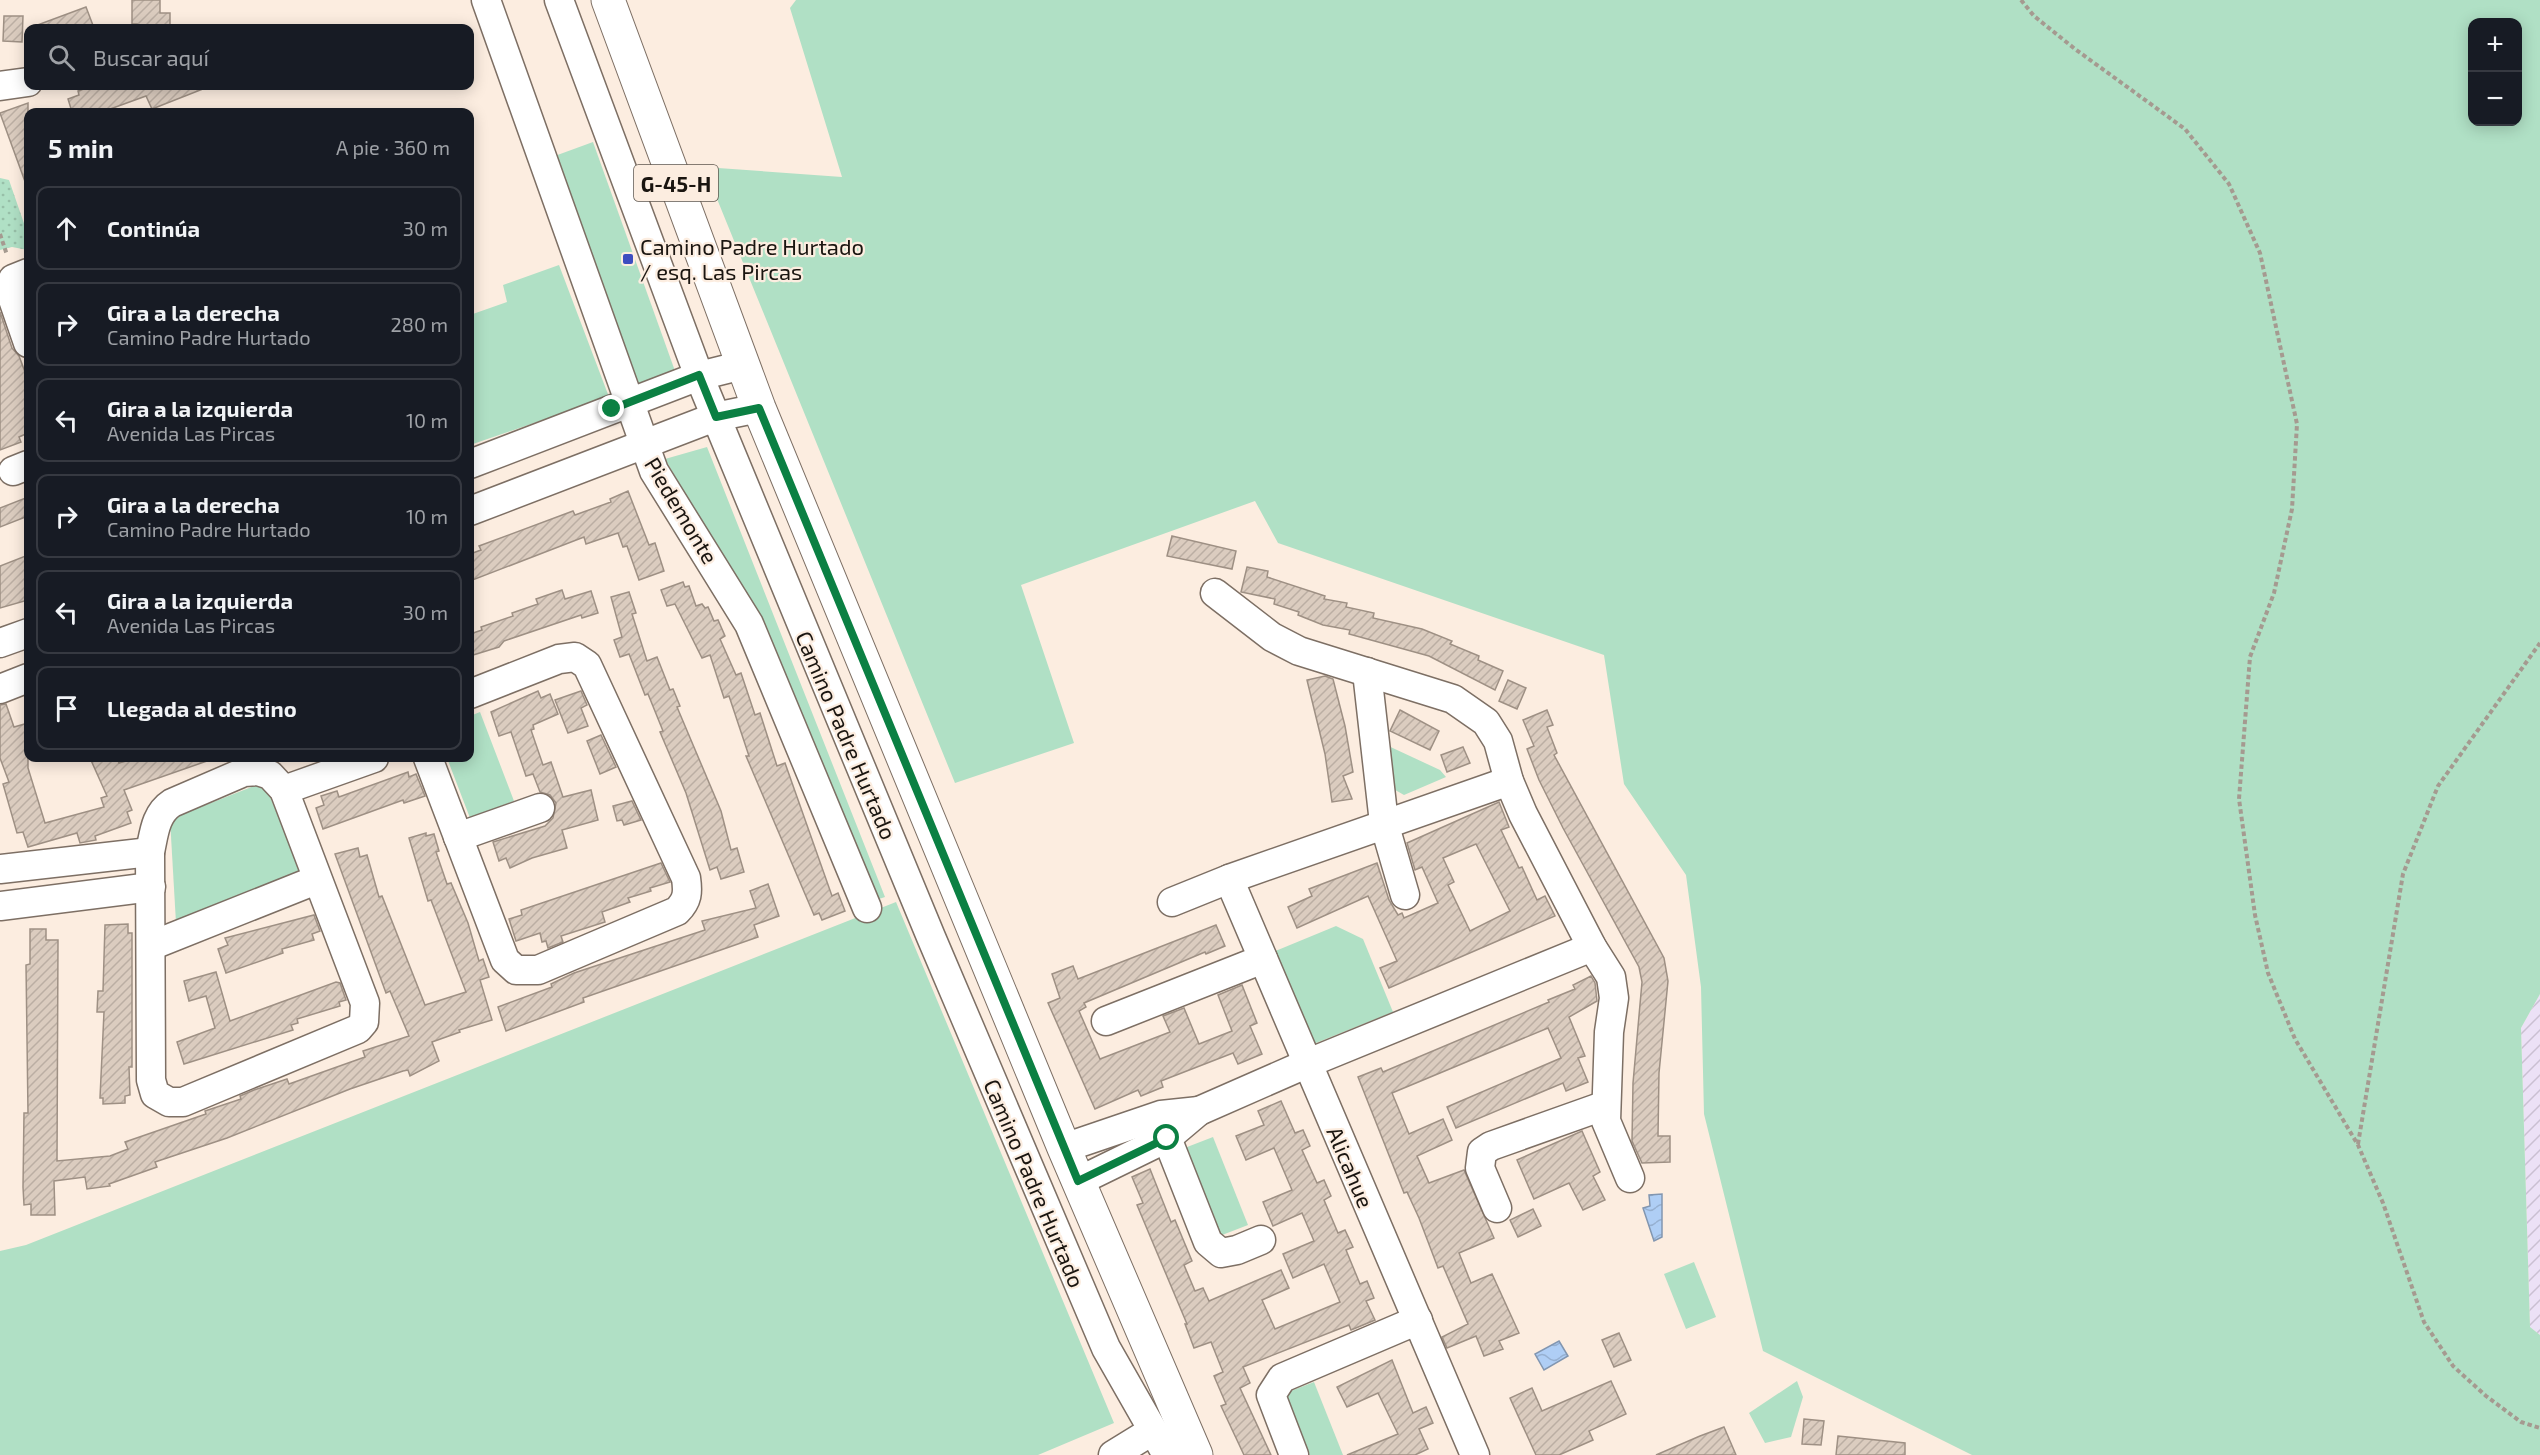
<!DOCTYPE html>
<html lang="es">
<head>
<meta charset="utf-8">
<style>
	body { margin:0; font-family:"Exo 2",sans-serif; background:#20242c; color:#f1f3f6 }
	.controls { position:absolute; right:18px; top:18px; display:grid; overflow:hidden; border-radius:12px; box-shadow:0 3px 15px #0003 }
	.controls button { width:54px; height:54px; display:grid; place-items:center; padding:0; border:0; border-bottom:2px solid #363941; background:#171b24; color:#f1f3f6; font:30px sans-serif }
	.stop { position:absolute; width:18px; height:18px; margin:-14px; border:4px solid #0b8043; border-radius:50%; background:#fff }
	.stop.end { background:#0b8043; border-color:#fff; box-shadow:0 2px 6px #0008 }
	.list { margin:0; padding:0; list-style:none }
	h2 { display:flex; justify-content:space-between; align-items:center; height:78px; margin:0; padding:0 24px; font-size:26px }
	h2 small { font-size:20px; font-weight:400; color:#9ea1a6 }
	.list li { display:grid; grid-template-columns:39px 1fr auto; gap:18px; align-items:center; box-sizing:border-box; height:84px; margin:0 12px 12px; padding:0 12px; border:2px solid #363941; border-radius:12px }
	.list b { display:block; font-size:22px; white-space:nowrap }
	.list p { margin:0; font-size:20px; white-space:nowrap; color:#9ea1a6 }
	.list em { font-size:20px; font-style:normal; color:#9ea1a6 }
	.icon { flex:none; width:33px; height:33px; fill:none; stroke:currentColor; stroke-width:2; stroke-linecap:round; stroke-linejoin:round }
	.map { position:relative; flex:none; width:2540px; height:1455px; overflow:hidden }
	.search { position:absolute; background:#171b24; box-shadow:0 3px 15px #0003; left:24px; top:24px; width:450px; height:66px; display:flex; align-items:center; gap:15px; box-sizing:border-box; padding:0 21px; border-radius:12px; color:#9ea1a6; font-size:22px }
	.panel { position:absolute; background:#171b24; box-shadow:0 3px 15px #0003; left:24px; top:108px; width:450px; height:654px; border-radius:12px }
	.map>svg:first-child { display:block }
</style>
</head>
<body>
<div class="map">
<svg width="2540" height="1455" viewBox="0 0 2540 1455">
	<defs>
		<pattern id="industrial-furrows" width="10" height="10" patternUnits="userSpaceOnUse" patternTransform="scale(1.5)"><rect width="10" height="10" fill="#ece1f6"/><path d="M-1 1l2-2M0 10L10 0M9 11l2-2" fill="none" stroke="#cac0d2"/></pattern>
		<pattern id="park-dots" width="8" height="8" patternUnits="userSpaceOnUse" patternTransform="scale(1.5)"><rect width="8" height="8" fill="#b0e0c5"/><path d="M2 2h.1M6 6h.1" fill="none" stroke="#97bfa8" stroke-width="1.8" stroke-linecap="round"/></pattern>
		<pattern id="water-waves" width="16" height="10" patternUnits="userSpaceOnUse" patternTransform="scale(1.5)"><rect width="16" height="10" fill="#afcef5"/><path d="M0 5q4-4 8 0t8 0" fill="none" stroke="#96b0d1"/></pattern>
		<pattern id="building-hatch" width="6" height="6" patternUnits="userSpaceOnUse" patternTransform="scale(1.5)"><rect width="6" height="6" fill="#dbccbf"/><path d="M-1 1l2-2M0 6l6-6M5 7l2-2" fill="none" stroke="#bbaea3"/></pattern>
	</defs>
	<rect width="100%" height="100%" fill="#fcede0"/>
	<polygon fill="url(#industrial-furrows)" points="2540,994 2540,1335 2530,1327 2521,1028"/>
	<g fill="#b0e0c5" fill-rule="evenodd">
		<path d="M 796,0 L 2540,0 L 2540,994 L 2521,1028 L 2530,1327 L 2540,1335 L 2540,1455 L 1972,1455 L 1763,1351 L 1704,1114 L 1701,987 L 1686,875 L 1624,784 L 1604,655 L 1278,543 L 1255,501 L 1021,585 L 1074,743 L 955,783 L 704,167 L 842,177 L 790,8 ZM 2472,22 L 2518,22 L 2518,122 L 2472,122 Z"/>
		<polygon points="593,142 675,371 635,385 552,157"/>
		<polygon points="559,265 609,397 470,445 470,315 507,302 503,285"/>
		<polygon points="707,447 885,897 876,900 746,598 665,459"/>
		<polygon points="480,712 514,801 470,818 447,758 470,758 470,716"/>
		<polygon points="1382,743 1440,770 1446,777 1404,795 1390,787"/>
		<polygon points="264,782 302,875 176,923 170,819"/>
		<polygon points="896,902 1114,1423 1038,1455 0,1455 0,1251 26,1245"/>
		<polygon points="1336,926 1363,939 1393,1012 1311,1045 1273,952"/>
		<polygon points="1213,1137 1248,1225 1217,1237 1182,1149"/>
		<polygon points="1694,1262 1716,1317 1686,1329 1664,1274"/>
		<polygon points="1797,1381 1803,1397 1791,1437 1765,1443 1749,1413"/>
		<polygon points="1314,1382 1343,1455 1307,1455 1283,1394"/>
	</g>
	<polygon fill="url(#park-dots)" points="0,178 9,180 28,235 28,250 12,247 0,250"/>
	<g fill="url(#water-waves)" stroke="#8296b0" stroke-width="1.5">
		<polygon points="1662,1194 1662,1237 1654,1241 1643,1208 1650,1206 1649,1195"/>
		<polygon points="1559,1341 1568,1356 1544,1370 1535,1354"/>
	</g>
	<g fill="url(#building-hatch)" stroke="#9e9084" stroke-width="1.5" fill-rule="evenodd">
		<polygon points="132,0 160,0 160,13 170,13 170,28 137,28 137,24 132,24"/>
		<polygon points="86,7 94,28 32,28 32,27"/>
		<polygon points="4,16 23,16 22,42 3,41"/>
		<polygon points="92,86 208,86 208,87 152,109 146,96 102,112 72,112 68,99 79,95 78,91"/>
		<polygon points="28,103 28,187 27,187 0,113"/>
		<polygon points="0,312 12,348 19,356 28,380 28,433 19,437 21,442 0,450"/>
		<polygon points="628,491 649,545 655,543 664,571 639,580 627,546 623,547 618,533 586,544 584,537 470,581 470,554 481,550 479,546 573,511 575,515 611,502 610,499"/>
		<polygon points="28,497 28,516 0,527 0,508"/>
		<polygon points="1172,536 1236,551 1232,569 1167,556"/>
		<polygon points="28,555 28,600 0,608 0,566"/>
		<polygon points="1247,567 1268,571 1267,577 1325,596 1324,599 1347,603 1346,607 1374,613 1373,618 1422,629 1452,641 1450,644 1479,656 1478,660 1503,671 1495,690 1429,656 1349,634 1350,630 1323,625 1298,615 1299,612 1274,604 1275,599 1241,592"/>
		<polygon points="683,582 685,587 689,586 696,606 702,604 705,608 708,607 714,621 718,620 725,636 720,639 736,675 741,673 755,715 760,713 777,766 785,763 832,896 838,893 845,911 822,920 819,913 814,915 746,756 749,756 729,696 724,698 710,655 702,658 675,604 667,606 661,590"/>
		<polygon points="562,590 565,599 591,591 598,613 582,618 581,615 504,641 499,647 470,656 470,634 482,630 481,627 513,616 512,613 538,604 536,599"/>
		<polygon points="629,592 636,613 632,614 647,661 657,657 670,690 673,689 680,706 677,707 721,811 731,850 737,848 744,872 721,879 717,867 710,870 686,793 660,732 663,731 648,694 645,695 629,654 620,657 614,640 622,637 611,597"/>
		<polygon points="1325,676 1333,679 1345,726 1353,772 1343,776 1352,799 1332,802 1325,754 1307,680"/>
		<polygon points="1508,680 1526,688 1517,709 1499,701"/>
		<polygon points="538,691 541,698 550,694 558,714 533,725 534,729 531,730 543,765 551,762 563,797 591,790 598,820 562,830 567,848 532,858 510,868 506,858 499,861 493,842 545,826 553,818 556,803 550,795 540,792 533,774 526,776 511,732 499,736 491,712"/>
		<polygon points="581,691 587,705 581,708 588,726 568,733 555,700"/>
		<polygon points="6,704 14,727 28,723 28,768 45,823 104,807 101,798 107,796 90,758 117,758 119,763 136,758 206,758 207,761 124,790 132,810 127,812 131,823 95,836 96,840 80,843 77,833 28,847 23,832 17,833 3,784 9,782 0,758 0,705"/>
		<polygon points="1400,710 1439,731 1430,750 1390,731"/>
		<polygon points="1547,710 1553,725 1547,727 1557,753 1554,755 1664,958 1668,981 1659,1073 1658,1136 1670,1136 1670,1162 1642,1163 1632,1141 1633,1083 1642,982 1639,967 1563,828 1539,780 1527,749 1534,746 1523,720"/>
		<polygon points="601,735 616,767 600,774 587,741"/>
		<polygon points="1463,747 1470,763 1447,772 1441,755"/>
		<polygon points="408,772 409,777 416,774 425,796 404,803 403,800 323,829 316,808 324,805 321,796 337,791 339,797"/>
		<polygon points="632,801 641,820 624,825 622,820 617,821 613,806"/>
		<path d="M 1499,802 L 1509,827 L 1501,830 L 1519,868 L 1522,867 L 1537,900 L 1545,896 L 1555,916 L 1389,988 L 1380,968 L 1397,961 L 1368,896 L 1297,928 L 1288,907 L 1312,896 L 1309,889 L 1377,863 L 1389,900 L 1398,915 L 1402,913 L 1404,918 L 1438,903 L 1422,867 L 1415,870 L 1407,843 ZM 1476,844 L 1510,911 L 1470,931 L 1448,885 L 1454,882 L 1443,858 Z"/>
		<polygon points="426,833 426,836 434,834 439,851 436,852 447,884 451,883 468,923 479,961 483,959 489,977 480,980 492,1020 459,1030 460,1032 432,1042 439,1061 410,1076 408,1070 403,1071 350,1089 227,1138 155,1162 157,1167 109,1184 110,1186 87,1189 85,1177 54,1181 55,1215 31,1215 31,1204 24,1205 23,1187 24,1113 28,1113 26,965 30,964 30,929 46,929 46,940 58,940 57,1161 110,1156 128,1149 125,1142 206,1114 205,1111 241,1099 240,1096 254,1090 287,1079 289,1084 365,1057 363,1051 409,1036 390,991 386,993 335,854 358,848 360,857 367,855 379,897 382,896 425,1005 466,992 431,900 428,901 409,838"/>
		<polygon points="661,863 670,882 650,888 651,891 628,898 630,902 602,912 605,922 561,936 563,942 548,948 546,941 542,942 540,933 516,941 509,919 522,915 521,910"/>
		<polygon points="768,884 779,916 754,925 758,937 583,998 584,1002 506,1031 498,1007 552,987 551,984 574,973 705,930 702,921 756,908 750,891"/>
		<polygon points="314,915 320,931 312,934 314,940 282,949 283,953 226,973 218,949 228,945 225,938"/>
		<polygon points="128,924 128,933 132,933 132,1067 129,1067 130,1095 125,1096 125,1103 103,1104 103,1098 100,1098 104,1012 97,1012 98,991 103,991 105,925"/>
		<polygon points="1216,925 1225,946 1206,954 1205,952 1084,1003 1086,1007 1079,1011 1100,1059 1170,1032 1163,1016 1184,1008 1199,1044 1232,1031 1218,995 1242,985 1257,1023 1250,1026 1262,1054 1238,1064 1233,1053 1161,1081 1163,1087 1141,1096 1138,1090 1095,1109 1048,1003 1060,998 1052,974 1073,966 1078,979"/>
		<polygon points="216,972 230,1021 336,982 340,983 346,1000 339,1002 340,1006 297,1019 298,1023 291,1025 293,1030 184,1064 177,1042 215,1028 206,996 189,1001 184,981"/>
		<polygon points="1591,976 1595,983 1597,1001 1569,1017 1585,1056 1578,1058 1588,1082 1566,1091 1563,1083 1456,1128 1447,1107 1561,1058 1548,1028 1392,1093 1409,1134 1443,1119 1452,1140 1417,1156 1429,1183 1464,1170 1494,1238 1459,1253 1471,1283 1492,1274 1519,1333 1499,1341 1503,1349 1484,1356 1476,1336 1447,1348 1442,1337 1468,1324 1443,1266 1438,1268 1419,1218 1407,1192 1404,1193 1358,1077 1381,1068 1383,1072 1549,1002 1548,1000 1575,989 1573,985"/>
		<polygon points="1281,1101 1295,1133 1303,1130 1310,1146 1302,1150 1317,1183 1324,1180 1331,1196 1324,1200 1338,1233 1345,1230 1353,1247 1346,1250 1360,1284 1367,1281 1374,1298 1366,1301 1375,1320 1351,1330 1349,1325 1243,1367 1250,1383 1240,1388 1271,1455 1244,1455 1221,1406 1226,1404 1214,1376 1223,1372 1211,1342 1194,1348 1185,1324 1187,1324 1137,1205 1143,1203 1132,1177 1150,1169 1171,1222 1175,1220 1192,1261 1184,1265 1195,1291 1203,1288 1209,1301 1281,1270 1289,1288 1262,1300 1275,1329 1340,1302 1324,1264 1293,1278 1283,1254 1314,1241 1302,1213 1273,1226 1263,1202 1292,1190 1274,1148 1246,1160 1236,1136 1264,1125 1258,1111"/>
		<polygon points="1582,1131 1600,1172 1593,1176 1605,1200 1583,1210 1569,1183 1534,1199 1517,1160"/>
		<polygon points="1533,1209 1541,1226 1518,1237 1510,1220"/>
		<polygon points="1619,1333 1631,1360 1614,1367 1602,1340"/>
		<polygon points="1392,1360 1413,1413 1426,1407 1433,1423 1419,1429 1428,1449 1415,1455 1347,1455 1398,1434 1378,1393 1347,1407 1337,1387"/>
		<polygon points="1611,1381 1626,1414 1589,1431 1593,1440 1559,1455 1536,1455 1510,1398 1532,1388 1542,1411"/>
		<polygon points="1804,1419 1824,1421 1821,1445 1802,1444"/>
		<polygon points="1724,1427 1736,1455 1656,1455 1700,1436"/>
		<polygon points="1838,1436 1905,1443 1905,1455 1836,1455"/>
	</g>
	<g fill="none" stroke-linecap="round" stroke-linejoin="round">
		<g stroke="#7d6f64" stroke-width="31">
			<g id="minor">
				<polyline points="486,0 654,471 749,624 867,908"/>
				<polyline points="559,0 699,376 931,937 1106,1348 1167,1455"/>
				<polyline points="0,86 28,82"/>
				<polyline points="28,273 13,279 9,288 28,343"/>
				<polyline points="470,464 699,376 743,365"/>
				<polyline points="13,471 28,465"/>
				<polyline points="470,511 715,417 759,408"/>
				<polyline points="1215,593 1272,637 1299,651 1453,699 1486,722 1498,741 1509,781 1523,814 1592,947 1611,977 1614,998 1609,1032 1606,1121 1630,1178"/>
				<polyline points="0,643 28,633"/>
				<polyline points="1367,672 1384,823 1405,895"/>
				<polyline points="0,689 28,678"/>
				<path d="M 428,758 L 505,960 L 516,970 L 538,970 L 677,911 C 688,900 688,892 686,878 L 587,665 L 575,657 L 559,659 L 470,694"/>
				<path d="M 258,771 L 270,775 L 284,790 L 365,1003 L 364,1022 L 358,1029 L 183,1102 L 169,1102 L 155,1094 L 151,1080 L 150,852 C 154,834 155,814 172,803 L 244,772 Z"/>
				<polyline points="284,790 374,758"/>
				<polyline points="458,837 540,808"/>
				<polyline points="0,869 150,852"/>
				<polyline points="1229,879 1475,1455"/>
				<polyline points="1172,902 1229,879 1509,781"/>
				<polyline points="0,906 151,887"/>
				<polyline points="153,945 316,880"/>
				<polyline points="1106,1021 1263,959"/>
				<polyline points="1167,1138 1208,1242 1221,1253 1237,1250 1261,1240"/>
				<polyline points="1064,1148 1161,1115 1199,1111"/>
				<polyline points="1079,1181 1167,1138 1199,1111 1306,1064 1592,947"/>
				<polyline points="1497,1208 1480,1168 1482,1152 1491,1146 1606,1105"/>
				<polyline points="1113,1455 1152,1431"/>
				<polyline points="1294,1455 1271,1395 1282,1378 1418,1320"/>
			</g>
		</g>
		<g stroke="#7d6f64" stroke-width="35">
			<polyline id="major" points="608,0 759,408 1064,1148 1196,1455"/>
		</g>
		<g stroke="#a59a90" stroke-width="4" stroke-dasharray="4.5 3" stroke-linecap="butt">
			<polyline points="2021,0 2034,16 2075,49 2185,129 2229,184 2260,253 2297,424 2292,509 2274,593 2250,657 2239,799 2255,915 2268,973 2295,1039 2358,1145 2383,1203 2424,1322 2453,1366 2486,1396 2521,1422 2540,1428"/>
			<polyline points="0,234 7,255"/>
			<polyline points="2358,1144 2403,874 2438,786 2540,643"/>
		</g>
		<use href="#minor" stroke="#fff" stroke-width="28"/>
		<use href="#major" stroke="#fff" stroke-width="33"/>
	</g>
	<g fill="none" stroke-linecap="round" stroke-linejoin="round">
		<polyline stroke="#0b8043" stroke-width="8" points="612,409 699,375 716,417 759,408 1078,1181 1167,1138"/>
	</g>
	<rect fill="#3d4dc0" stroke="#fcede0" stroke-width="2" x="622" y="253" width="12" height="12" rx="3"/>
	<g text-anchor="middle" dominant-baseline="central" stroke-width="4.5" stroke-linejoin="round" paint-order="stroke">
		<rect fill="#fcede0" stroke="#5e564e" stroke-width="1.5" x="634" y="165" width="84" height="36" rx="4.5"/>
		<g font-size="21" font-weight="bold" fill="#1a1510">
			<text x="676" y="183">G-45-H</text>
		</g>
		<g font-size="22" fill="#1a1510" stroke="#fcede0" text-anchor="start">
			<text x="640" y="246">Camino Padre Hurtado<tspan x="640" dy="25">/ esq. Las Pircas</tspan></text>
		</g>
		<g font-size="22" fill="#1a1510" stroke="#fcede0">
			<text transform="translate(682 510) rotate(59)">Piedemonte</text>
			<text transform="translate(847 735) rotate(67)">Camino Padre Hurtado</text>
			<text transform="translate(1351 1167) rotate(67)">Alicahue</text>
			<text transform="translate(1035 1183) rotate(67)">Camino Padre Hurtado</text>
		</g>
	</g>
</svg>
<div class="controls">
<button>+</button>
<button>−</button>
</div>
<div class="stop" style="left:1167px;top:1138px"></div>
<div class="stop end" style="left:612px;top:409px"></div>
<div class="search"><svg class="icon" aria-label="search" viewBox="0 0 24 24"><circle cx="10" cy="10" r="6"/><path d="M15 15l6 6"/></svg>Buscar aquí</div>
<section class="panel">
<h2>5 min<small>A pie · 360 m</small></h2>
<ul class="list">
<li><svg class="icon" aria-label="ahead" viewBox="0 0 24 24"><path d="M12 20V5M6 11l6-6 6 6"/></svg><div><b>Continúa</b></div><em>30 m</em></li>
<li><svg class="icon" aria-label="right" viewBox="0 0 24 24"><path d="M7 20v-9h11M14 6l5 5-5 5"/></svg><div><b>Gira a la derecha</b><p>Camino Padre Hurtado</p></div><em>280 m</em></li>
<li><svg class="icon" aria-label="left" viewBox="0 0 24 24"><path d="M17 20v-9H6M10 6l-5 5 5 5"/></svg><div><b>Gira a la izquierda</b><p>Avenida Las Pircas</p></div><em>10 m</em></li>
<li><svg class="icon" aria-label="right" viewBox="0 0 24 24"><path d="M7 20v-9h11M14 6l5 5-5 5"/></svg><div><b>Gira a la derecha</b><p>Camino Padre Hurtado</p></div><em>10 m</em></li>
<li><svg class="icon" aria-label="left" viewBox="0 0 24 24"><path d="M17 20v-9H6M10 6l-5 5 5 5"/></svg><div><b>Gira a la izquierda</b><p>Avenida Las Pircas</p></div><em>30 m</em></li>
<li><svg class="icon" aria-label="arrive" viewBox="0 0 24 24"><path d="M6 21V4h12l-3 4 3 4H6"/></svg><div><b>Llegada al destino</b></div></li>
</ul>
</section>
</div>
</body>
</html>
